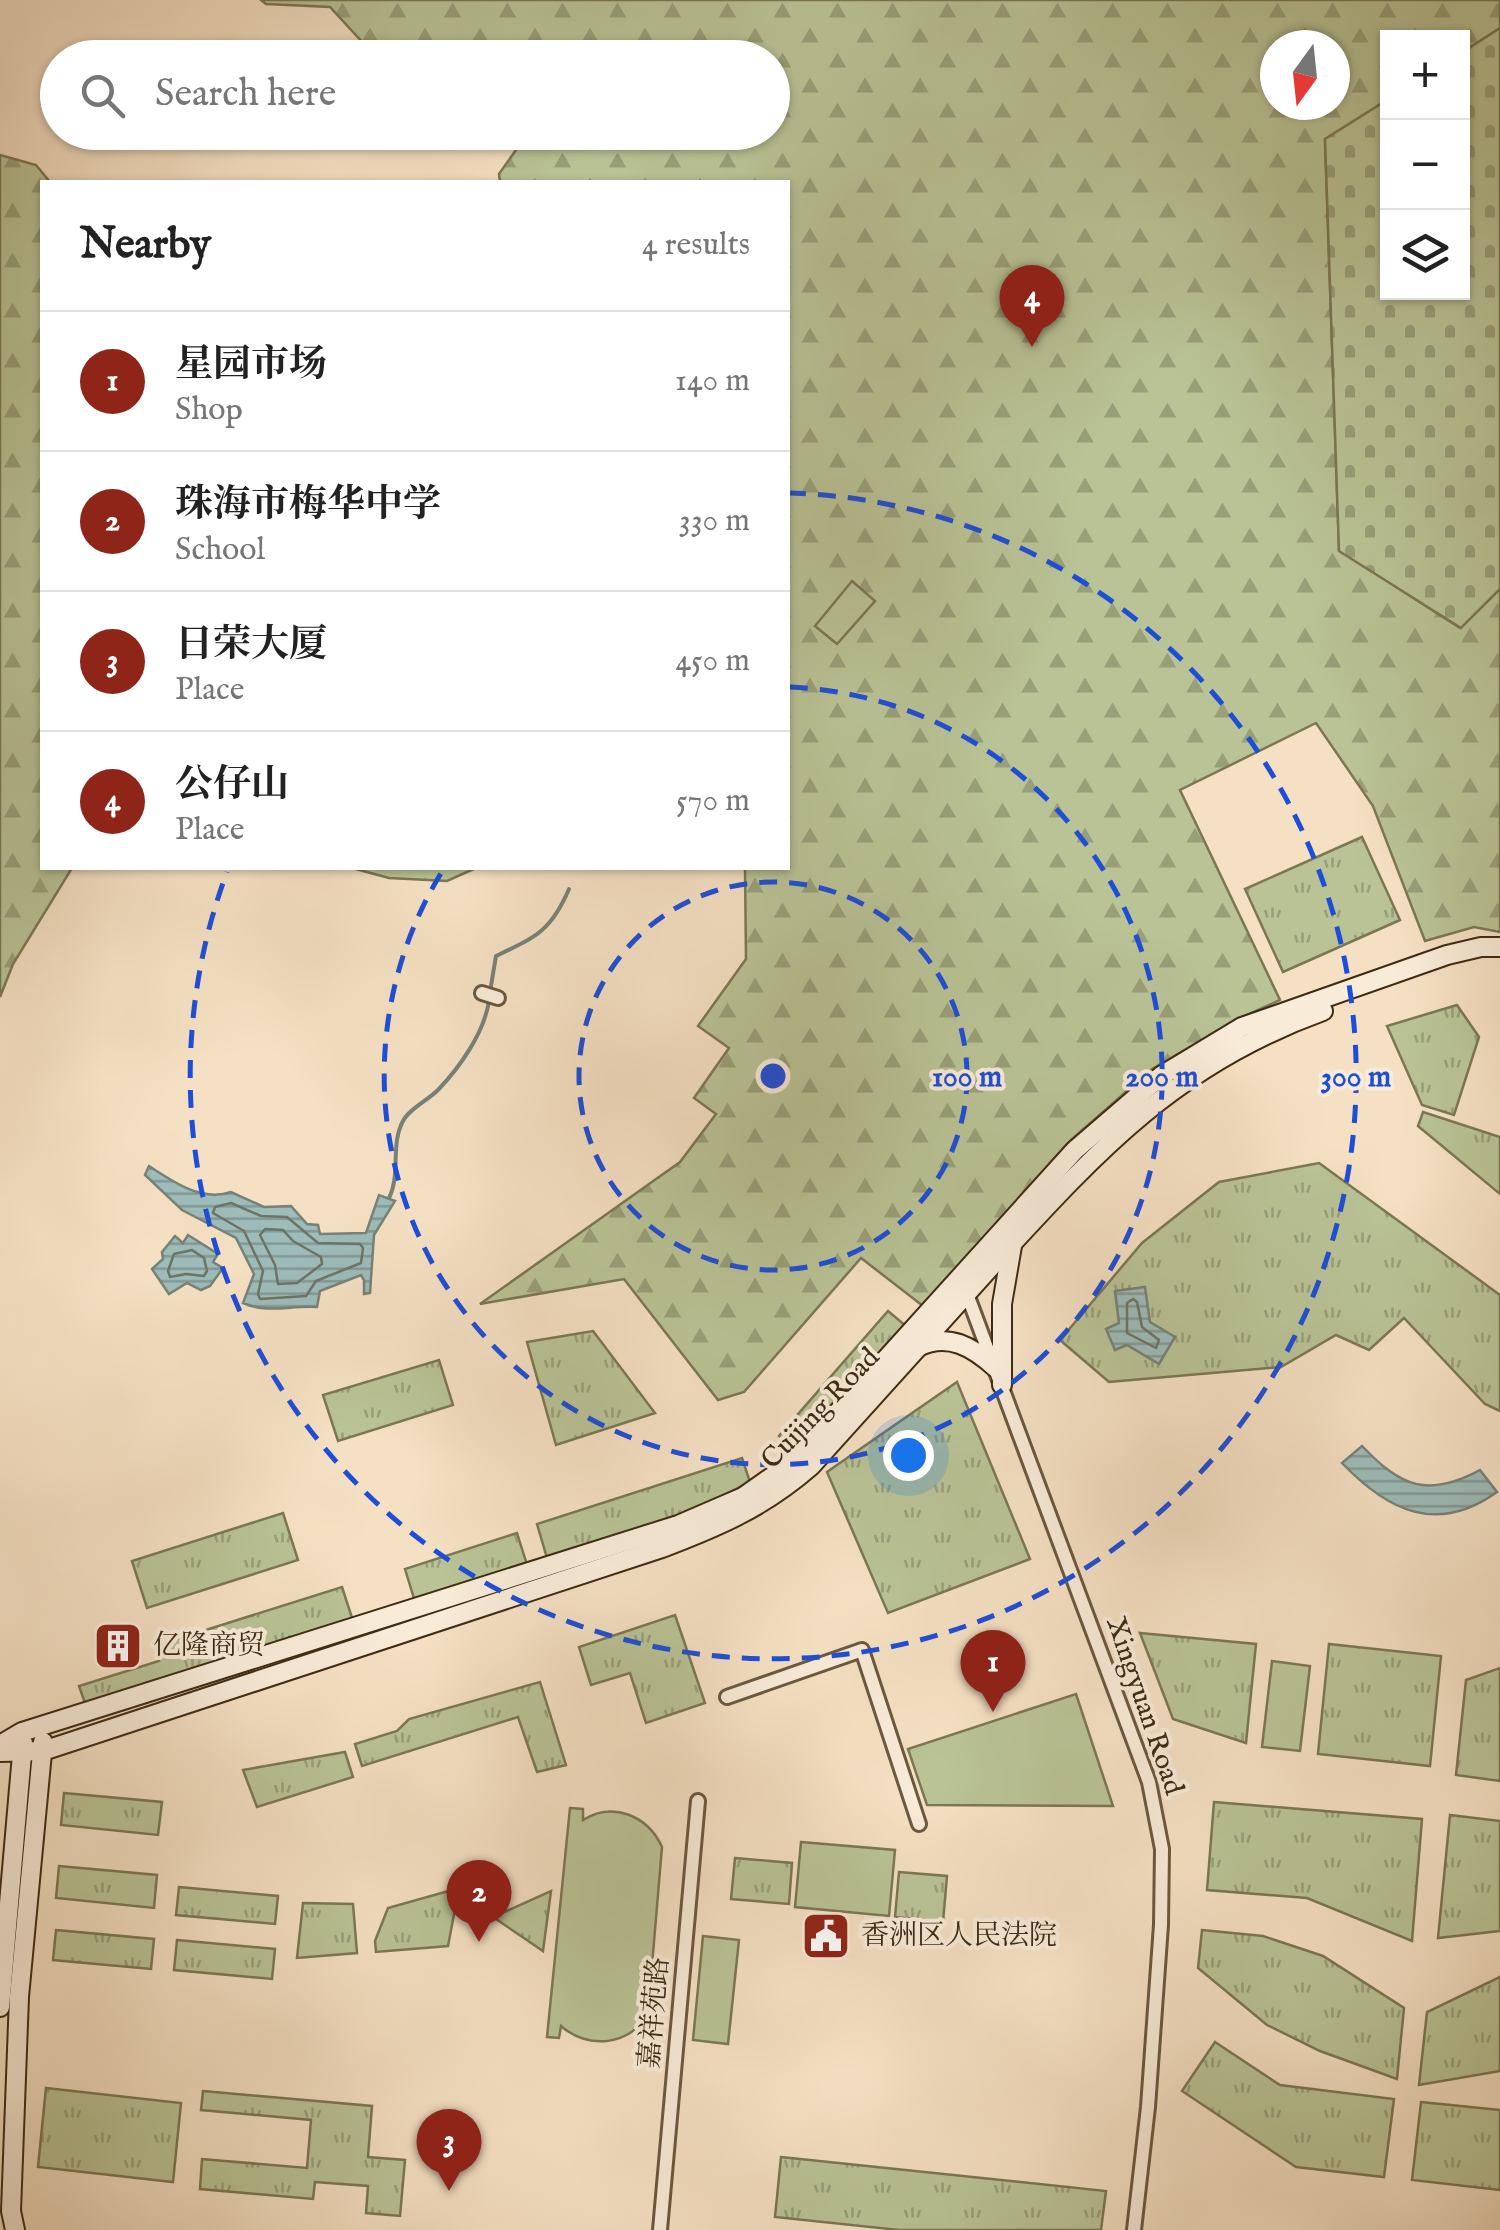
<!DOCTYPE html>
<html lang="en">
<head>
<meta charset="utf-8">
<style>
	body { margin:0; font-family:"IM FELL English","Noto Serif SC",serif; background:#f6f6f6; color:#222 }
	.controls { position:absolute; right:30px; top:30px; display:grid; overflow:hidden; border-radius:0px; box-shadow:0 2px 8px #0004 }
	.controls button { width:90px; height:90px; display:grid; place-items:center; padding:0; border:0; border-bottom:2px solid #e0e0e0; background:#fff; color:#222; font:50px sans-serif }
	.compass { position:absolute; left:1260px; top:30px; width:90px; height:90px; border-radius:50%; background:#fff; box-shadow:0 2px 8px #0004; rotate:195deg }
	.you { position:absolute; left:908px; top:1455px; width:35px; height:35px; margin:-25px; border:8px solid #fff; border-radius:50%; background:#1a73e8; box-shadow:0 0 0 15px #1a73e833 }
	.badge { display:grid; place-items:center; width:65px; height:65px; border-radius:50%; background:#8f2418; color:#fff; font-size:32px; font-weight:700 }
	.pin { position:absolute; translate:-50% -82px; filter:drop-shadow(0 2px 5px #0008) }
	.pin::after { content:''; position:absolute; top:52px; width:35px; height:30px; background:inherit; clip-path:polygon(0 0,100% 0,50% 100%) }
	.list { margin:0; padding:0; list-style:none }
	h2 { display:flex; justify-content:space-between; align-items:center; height:130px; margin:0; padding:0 40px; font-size:42px }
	h2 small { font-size:32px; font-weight:400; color:#767676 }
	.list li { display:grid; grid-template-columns:65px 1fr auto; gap:30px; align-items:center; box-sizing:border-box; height:140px; padding:0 40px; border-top:2px solid #e0e0e0 }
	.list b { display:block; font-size:38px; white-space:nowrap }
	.list p { margin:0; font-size:32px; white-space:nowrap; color:#767676 }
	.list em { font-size:32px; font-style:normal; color:#767676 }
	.icon { flex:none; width:55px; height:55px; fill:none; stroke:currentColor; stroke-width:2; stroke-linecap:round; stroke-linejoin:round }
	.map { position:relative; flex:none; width:1500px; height:2230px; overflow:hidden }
	.search { position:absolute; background:#fff; box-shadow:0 2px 8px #0004; left:40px; top:40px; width:750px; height:110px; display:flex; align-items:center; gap:25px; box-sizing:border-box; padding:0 35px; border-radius:55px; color:#767676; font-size:38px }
	.panel { position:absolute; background:#fff; box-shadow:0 2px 8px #0004; left:40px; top:180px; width:750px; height:690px; border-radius:0px }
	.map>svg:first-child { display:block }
</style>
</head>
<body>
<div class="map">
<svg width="1500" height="2230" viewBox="0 0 1500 2230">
	<defs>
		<pattern id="grass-tufts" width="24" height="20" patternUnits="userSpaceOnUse" patternTransform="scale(2.5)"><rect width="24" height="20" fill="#b9c396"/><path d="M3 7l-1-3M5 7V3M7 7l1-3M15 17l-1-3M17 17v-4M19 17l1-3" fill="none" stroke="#989f79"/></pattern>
		<pattern id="forest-firs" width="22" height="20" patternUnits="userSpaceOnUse" patternTransform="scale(2.5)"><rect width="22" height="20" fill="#b9c396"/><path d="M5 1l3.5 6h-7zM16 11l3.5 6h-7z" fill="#989f79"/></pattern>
		<pattern id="cemetery-stones" width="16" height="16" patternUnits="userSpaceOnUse" patternTransform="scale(2.5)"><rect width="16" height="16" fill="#b9c396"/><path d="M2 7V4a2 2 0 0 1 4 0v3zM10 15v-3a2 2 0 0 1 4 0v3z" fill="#989f79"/></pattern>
		<pattern id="water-rules" width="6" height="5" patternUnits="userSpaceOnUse" patternTransform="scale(2.5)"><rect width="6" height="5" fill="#9dbcba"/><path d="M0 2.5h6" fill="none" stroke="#819996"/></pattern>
	</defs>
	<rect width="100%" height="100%" fill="#f5e0c3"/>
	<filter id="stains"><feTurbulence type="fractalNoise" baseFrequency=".002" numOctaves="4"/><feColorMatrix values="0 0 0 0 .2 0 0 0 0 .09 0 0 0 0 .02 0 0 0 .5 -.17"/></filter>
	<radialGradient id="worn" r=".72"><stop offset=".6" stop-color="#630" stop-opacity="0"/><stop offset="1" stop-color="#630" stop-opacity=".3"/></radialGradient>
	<g fill="url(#grass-tufts)" stroke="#7b7754" stroke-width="2.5">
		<polygon points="1362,837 1400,920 1283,972 1245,889"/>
		<polygon points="1457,1005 1479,1037 1454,1115 1422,1105 1387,1026"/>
		<polygon points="1423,1112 1500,1137 1500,1194 1418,1126"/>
		<polygon points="1319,1163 1500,1295 1500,1411 1485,1404 1404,1318 1369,1350 1336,1335 1281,1367 1109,1382 1060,1340 1142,1243 1219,1182"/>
		<polygon points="888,1311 907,1327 797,1452 779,1436"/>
		<polygon points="593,1331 655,1413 556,1445 527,1342"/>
		<polygon points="439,1360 453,1405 338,1441 323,1395"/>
		<polygon points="957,1382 1030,1559 888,1613 827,1472"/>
		<polygon points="742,1458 750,1482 673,1520 547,1558 537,1524"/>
		<polygon points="283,1513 298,1560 147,1608 132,1561"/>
		<polygon points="517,1533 528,1568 416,1605 405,1569"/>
		<polygon points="342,1587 354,1624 87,1709 79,1686 159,1661 155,1646"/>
		<polygon points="675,1615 705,1703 646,1723 630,1673 591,1685 579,1647"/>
		<polygon points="1140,1633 1256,1644 1246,1743 1173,1719"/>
		<polygon points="1329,1644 1441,1656 1430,1766 1318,1754"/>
		<polygon points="1500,1668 1500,1781 1456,1775 1466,1680"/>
		<polygon points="540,1682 566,1765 537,1772 518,1717 362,1766 355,1744 397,1731 409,1719"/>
		<polygon points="345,1752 353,1777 257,1807 243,1770"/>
		<polygon points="64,1793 162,1802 158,1835 61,1825"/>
		<polygon points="1214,1802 1422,1819 1412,1941 1307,1898 1207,1890"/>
		<polygon points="1450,1815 1500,1821 1500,1931 1438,1938"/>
		<polygon points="735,1858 792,1863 789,1904 731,1899"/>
		<polygon points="59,1866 157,1875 154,1908 56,1898"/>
		<polygon points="899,1872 947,1876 943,1922 895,1917"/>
		<polygon points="179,1887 278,1896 275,1924 176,1915"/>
		<polygon points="459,1888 448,1946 376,1952 375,1941 388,1908"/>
		<polygon points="551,1891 543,1951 493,1917"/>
		<polygon points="303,1903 353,1904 357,1953 297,1958"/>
		<polygon points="56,1930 154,1939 151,1969 53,1960"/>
		<polygon points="1202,1930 1263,1936 1323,1956 1404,2008 1397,2079 1320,2051 1267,2025 1198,1968"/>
		<polygon points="177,1940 275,1949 272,1979 174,1970"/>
		<polygon points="1500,1977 1500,2071 1419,2085 1427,2012"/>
		<polygon points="1215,2042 1280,2085 1394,2099 1384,2177 1296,2167 1182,2091"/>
		<polygon points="46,2088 181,2103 173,2182 38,2167"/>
		<polygon points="203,2091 372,2106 368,2157 405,2160 400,2216 366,2213 368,2186 315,2182 313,2199 200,2189 202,2159 307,2168 311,2120 201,2110"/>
		<polygon points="1421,2102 1500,2110 1500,2190 1412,2180"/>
		<polygon points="781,2157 1106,2191 1101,2230 899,2230 775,2217"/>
	</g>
	<g fill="url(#forest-firs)" stroke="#7b7754" stroke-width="2.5" fill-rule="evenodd">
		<path d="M 261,0 L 1500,0 L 1500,28 L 1463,52 L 1462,38 L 1388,38 L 1387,100 L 1325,140 L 1339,550 L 1460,628 L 1500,589 L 1500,932 L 1474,927 L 1425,941 L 1373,806 L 1316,723 L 1180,790 L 1280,1000 L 1240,1018 L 1152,1069 L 1071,1140 L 923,1306 L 861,1258 L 744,1392 L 718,1400 L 624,1279 L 480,1304 L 680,1162 L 716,1114 L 694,1098 L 729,1048 L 698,1026 L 746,959 L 745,868 L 788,868 L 788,182 L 500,182 L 499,174 L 528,133 L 772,132 L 772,58 L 492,58 L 468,44 L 443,57 L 376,57 L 330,7 L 266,4 ZM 1275,45 L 1335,45 L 1335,105 L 1275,105 Z"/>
		<polygon points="0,155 36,165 50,182 42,182 42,868 72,868 13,964 0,997"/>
		<polygon points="352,868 476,868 447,881 389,878"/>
	</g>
	<polygon fill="url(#cemetery-stones)" stroke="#7b7754" stroke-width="2.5" points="1500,28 1500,589 1461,628 1339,551 1325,139 1387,100 1388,292 1462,292 1463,52"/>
	<g fill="#b9c396" stroke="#7b7754" stroke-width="2.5">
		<polygon points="852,581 875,601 837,644 815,626"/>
		<polygon points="1272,1661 1310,1666 1300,1751 1262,1747"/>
		<polygon points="1076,1694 1113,1806 927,1805 908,1749"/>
		<path d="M 570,1808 L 583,1809 L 583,1820 C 613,1801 648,1816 662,1847 L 648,2013 C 631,2046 588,2050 561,2026 L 559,2038 L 547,2037 Z"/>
		<polygon points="801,1842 895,1850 889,1916 795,1907"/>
		<polygon points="703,1936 739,1940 728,2044 693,2040"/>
	</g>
	<g fill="url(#water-rules)" stroke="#778277" stroke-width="2.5">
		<path d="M 149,1166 C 173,1182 202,1202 231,1192 L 264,1207 L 291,1206 L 307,1224 L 318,1225 L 320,1234 L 366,1233 L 379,1195 L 395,1201 L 374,1235 L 370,1293 L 364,1294 L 364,1280 L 361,1275 L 320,1291 L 317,1307 C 291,1305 268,1314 243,1303 L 254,1274 L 236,1238 L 182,1210 L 145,1175 Z"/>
		<polygon points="188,1235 218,1254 213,1262 223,1268 210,1286 201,1290 187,1283 169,1294 152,1269 163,1259 162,1252 175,1236 183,1243"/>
		<polygon points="1145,1287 1150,1322 1175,1337 1159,1364 1127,1345 1115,1350 1106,1329 1119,1323 1115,1291"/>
		<path d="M 1362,1446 C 1401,1487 1428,1498 1480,1470 L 1497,1492 C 1437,1535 1388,1511 1342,1463 Z"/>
	</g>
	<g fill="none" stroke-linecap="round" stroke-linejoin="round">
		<g stroke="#6d7466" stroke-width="2.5">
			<polygon points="231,1203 261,1216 287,1217 318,1243 360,1244 363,1248 361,1263 316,1281 306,1296 260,1299 258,1294 263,1271 244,1231 213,1213 215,1207"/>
			<polygon points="265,1229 283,1230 293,1241 321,1257 322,1264 297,1283 278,1284 275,1265 260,1235"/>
			<polygon points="192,1250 204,1258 207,1271 204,1276 186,1274 170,1277 168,1271 174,1254"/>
			<polygon points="1133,1299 1137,1302 1142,1327 1159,1340 1156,1348 1127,1333 1127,1303"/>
		</g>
		<g stroke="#778277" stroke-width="4">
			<path d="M 490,992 L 496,956 C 536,937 551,931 569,889"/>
			<path d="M 389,1198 C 401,1174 390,1145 403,1121 C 409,1109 428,1100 438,1090 C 460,1067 484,1033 489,1001"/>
		</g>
		<g stroke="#6b583f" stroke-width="18">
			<g id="street">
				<polyline points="482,993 498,998"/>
				<polyline points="964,1286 1149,1782 1162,1849 1161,1925 1148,2107 1134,2230"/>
				<polyline points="727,1697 862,1650 919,1824"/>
				<polyline points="660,2230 698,1801"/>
			</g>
		</g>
		<g stroke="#3d2b13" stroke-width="22">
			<g id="secondary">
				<path d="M 918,1347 C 948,1332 973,1347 996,1368"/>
				<polyline points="1002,1385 1002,1304 1012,1246"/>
				<polyline points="0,1745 22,1732 678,1525 743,1497 793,1462 1075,1150 1161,1076 1242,1027 1447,955 1481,947 1500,947"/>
				<path d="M 0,1752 L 43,1751 L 662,1548 C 720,1526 764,1507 811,1466 C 872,1398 933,1330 995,1262 C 1098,1150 1176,1064 1323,1011"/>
				<polyline points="0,2007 23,1743"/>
				<polyline points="15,2230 11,2211 19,1997 43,1742"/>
			</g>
		</g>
		<use href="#street" stroke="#f8ebd8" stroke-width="12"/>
		<use href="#secondary" stroke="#f8ebd8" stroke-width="18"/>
	</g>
	<g fill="none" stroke="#1d4ed8" stroke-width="5" stroke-dasharray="18 12">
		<circle cx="773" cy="1076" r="194"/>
		<path d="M790 687A389 389 0 1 1 443 870"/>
		<path d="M788 493A583 583 0 1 1 227 872"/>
	</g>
	<defs>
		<g id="building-square" transform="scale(2.5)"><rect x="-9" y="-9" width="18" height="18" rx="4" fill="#8f2418" stroke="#f8ebd8"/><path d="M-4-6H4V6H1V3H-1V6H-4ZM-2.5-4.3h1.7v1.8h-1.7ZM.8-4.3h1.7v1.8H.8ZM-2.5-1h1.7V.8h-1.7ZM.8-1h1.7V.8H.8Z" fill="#fff"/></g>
		<g id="civic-square" transform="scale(2.5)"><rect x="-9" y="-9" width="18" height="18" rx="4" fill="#8f2418" stroke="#f8ebd8"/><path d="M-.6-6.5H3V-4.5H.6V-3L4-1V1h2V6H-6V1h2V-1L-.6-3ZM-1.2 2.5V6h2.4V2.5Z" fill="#fff"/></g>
	</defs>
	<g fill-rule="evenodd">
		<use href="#building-square" x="118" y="1646"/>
		<use href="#civic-square" x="826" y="1936"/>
	</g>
	<g text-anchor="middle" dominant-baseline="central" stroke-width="8" stroke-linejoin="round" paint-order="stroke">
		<g font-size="28" fill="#3d2b13" stroke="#f8ebd8">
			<text transform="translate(821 1409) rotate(-46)">Cuijing Road</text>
			<text transform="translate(1144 1706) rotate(71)">Xingyuan Road</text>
			<text transform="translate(655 2013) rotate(-85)">嘉祥苑路</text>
		</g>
		<g font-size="28" fill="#3d2b13" stroke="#f8ebd8" text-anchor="start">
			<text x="153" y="1646">亿隆商贸</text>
			<text x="861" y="1936">香洲区人民法院</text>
		</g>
	</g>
	<circle cx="773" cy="1076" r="15" fill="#1d4ed8" stroke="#f8ebd8" stroke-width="5"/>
	<g font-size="30" text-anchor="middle" font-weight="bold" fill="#1d4ed8" stroke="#f8ebd8" stroke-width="8" stroke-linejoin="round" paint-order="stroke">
		<text x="967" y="1086">100 m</text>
		<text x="1162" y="1086">200 m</text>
		<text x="1356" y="1086">300 m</text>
	</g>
	<rect width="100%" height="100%" filter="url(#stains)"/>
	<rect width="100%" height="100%" fill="url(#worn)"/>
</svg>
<div class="controls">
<button>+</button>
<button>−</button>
<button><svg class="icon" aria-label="layers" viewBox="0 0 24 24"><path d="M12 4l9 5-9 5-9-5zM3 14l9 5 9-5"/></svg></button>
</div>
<svg class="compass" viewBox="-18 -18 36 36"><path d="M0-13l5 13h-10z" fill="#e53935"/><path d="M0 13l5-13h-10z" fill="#767676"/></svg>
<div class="you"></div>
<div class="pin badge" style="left:993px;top:1712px">1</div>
<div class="pin badge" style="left:479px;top:1942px">2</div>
<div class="pin badge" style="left:449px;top:2191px">3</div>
<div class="pin badge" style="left:1032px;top:347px">4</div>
<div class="search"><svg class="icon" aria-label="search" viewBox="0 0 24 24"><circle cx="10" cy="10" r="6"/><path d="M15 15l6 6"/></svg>Search here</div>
<section class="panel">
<h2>Nearby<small>4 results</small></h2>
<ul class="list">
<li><span class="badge">1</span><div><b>星园市场</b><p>Shop</p></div><em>140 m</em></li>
<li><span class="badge">2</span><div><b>珠海市梅华中学</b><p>School</p></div><em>330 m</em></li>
<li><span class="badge">3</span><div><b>日荣大厦</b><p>Place</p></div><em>450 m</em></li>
<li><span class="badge">4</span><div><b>公仔山</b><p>Place</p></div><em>570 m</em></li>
</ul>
</section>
</div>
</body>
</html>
